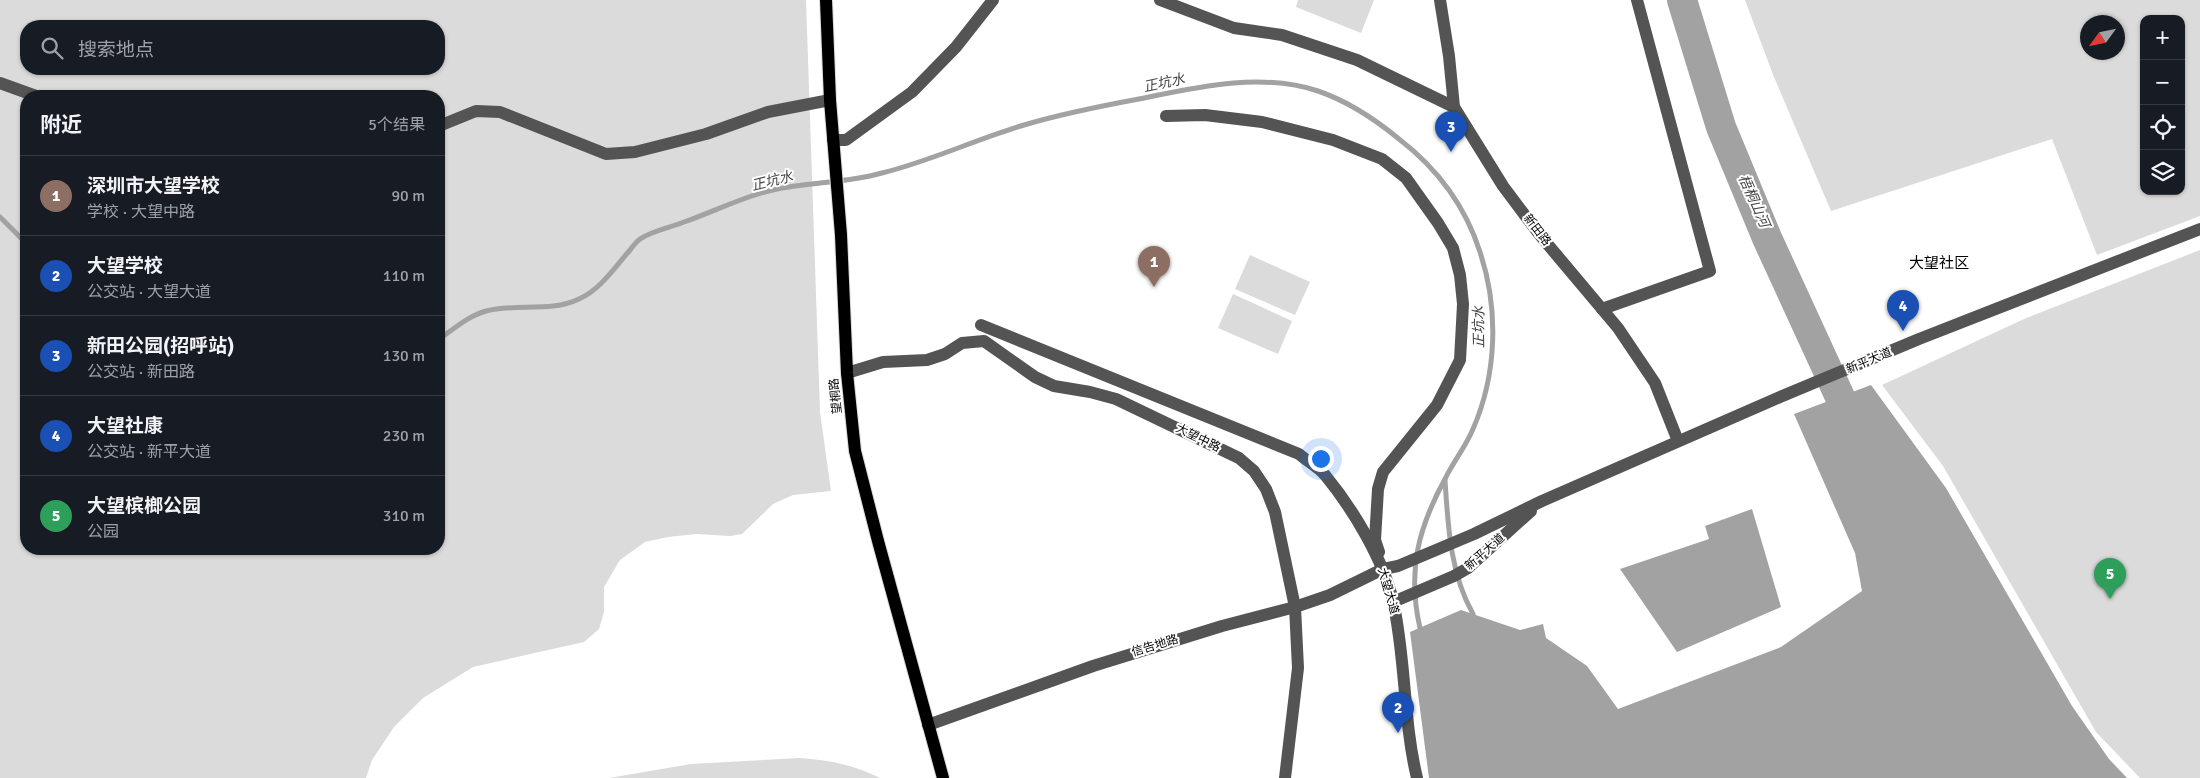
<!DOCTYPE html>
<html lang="zh">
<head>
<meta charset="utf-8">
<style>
	body { margin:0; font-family:Signika,"Noto Sans SC",sans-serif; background:#242831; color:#f1f3f6 }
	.controls { position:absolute; right:15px; top:15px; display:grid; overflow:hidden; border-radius:10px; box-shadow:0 1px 4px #0004 }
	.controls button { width:45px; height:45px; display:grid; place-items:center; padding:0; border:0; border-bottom:1px solid #363941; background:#171b24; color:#f1f3f6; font:25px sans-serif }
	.compass { position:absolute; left:2080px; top:15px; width:45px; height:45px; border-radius:50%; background:#171b24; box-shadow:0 1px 4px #0004; rotate:237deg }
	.you { position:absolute; left:1320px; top:458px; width:18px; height:18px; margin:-12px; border:4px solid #fff; border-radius:50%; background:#1a73e8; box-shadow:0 0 0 8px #1a73e833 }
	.badge { display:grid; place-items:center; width:32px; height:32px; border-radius:50%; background:#0f766e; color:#fff; font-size:16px; font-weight:700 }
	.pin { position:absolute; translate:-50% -41px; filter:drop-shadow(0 1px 2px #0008) }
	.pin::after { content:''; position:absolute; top:26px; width:18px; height:15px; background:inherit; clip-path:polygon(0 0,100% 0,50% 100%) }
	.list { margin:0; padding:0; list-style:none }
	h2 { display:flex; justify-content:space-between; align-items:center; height:65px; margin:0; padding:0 20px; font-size:21px }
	h2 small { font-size:16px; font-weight:400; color:#9ea1a6 }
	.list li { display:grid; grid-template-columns:32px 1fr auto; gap:15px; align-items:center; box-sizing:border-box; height:80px; padding:0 20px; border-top:1px solid #363941 }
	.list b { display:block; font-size:19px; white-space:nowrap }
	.list p { margin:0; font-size:16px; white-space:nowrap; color:#9ea1a6 }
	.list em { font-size:16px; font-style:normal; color:#9ea1a6 }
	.icon { flex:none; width:28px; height:28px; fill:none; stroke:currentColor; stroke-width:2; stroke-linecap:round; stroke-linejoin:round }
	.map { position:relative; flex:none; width:2200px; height:778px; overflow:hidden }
	.search { position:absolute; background:#171b24; box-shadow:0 1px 4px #0004; left:20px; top:20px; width:425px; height:55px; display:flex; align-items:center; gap:12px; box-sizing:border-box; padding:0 18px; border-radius:20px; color:#9ea1a6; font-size:19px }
	.panel { position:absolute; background:#171b24; box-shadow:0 1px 4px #0004; left:20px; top:90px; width:425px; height:465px; border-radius:20px }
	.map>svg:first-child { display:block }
</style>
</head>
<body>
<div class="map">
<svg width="2200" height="778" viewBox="0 0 2200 778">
	<rect width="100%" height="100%" fill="#fff"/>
	<g fill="#dbdbdb" fill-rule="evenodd">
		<path d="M 0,0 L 806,0 L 820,412 L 831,491 L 793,495 L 773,504 L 742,534 L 730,536 L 696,534 L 668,537 L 645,542 L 620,560 L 604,587 L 604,612 L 599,629 L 584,642 L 473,667 L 423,698 L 394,727 L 372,760 L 366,778 L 0,778 ZM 26,26 L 439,26 L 439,69 L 26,69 ZM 26,96 L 439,96 L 439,549 L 26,549 Z"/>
		<polygon points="1298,0 1374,0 1361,33 1296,7"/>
		<path d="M 1745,0 L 2200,0 L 2200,216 L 2097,255 L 2052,139 L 1831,211 L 1774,77 ZM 2144,19 L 2181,19 L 2181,191 L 2144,191 ZM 2088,22 L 2118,22 L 2118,52 L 2088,52 Z"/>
		<polygon points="2200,250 2200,778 2140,778 2096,732 1943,466 1882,385 2024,319"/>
		<polygon points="1250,255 1310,282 1295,315 1235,289"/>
		<polygon points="1233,294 1292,321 1278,354 1218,328"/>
		<path d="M 800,758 C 829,760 854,765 880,778 L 609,778 L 691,764 Z"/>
	</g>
	<g fill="#a2a2a2">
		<polygon points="1871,385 1946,488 2072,706 2109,759 2127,778 1429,778 1410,632 1461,610 1520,630 1543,624 1546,638 1587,666 1618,709 1781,647 1862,591 1855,553 1794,414"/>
		<polygon points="1752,509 1781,607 1677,652 1620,569 1709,539 1705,526"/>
	</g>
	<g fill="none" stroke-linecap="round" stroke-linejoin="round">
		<g stroke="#a2a2a2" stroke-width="5">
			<polyline points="0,217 26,243"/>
			<path d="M 439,339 C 454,329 468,316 486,311 C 517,303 550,313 579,299 C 600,290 615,267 630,250 C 633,246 636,242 640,239 C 651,231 672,227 684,222 C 713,212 744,196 773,190 C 809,182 847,183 882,173 C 931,161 976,139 1024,125 C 1061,114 1101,106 1139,99 C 1197,87 1260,72 1318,91 C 1347,101 1376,120 1399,139 C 1438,169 1465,205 1480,252 C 1499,309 1497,374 1473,429 C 1466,446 1454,461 1446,477 C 1418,528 1407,571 1420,628"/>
			<path d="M 1445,480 C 1448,526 1450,573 1473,614"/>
		</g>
		<polyline stroke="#a2a2a2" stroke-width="30" points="1682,0 1721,127 1767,238 1840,397"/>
		<g stroke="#dbdbdb" stroke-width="14">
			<polyline id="major" points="826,0 830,100 841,235 847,373 855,451 878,541 943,778"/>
		</g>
		<g stroke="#545454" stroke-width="12">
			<polyline points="1160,0 1234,28 1282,35 1357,60 1454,107"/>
			<polyline points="1440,0 1449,56 1454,107 1503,186 1539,234 1618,328 1655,383 1678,441"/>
			<polyline points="0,83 36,96"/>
			<polyline points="1166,116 1205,115 1262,122 1333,140 1382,159 1406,178 1438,223 1453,248 1460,275 1463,304 1460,360 1437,405 1383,472 1378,489 1375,540 1379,552"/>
			<polyline points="439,126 476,111 500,112 606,154 635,152 706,134 768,112 830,100"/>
			<polyline points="833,140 846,140 912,92 956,47 993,0"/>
			<polyline points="1602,309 1710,271 1637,0"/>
			<path d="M 981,325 L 1299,454 C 1307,461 1318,467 1325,475 C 1353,509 1383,559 1393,601 C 1406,659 1403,720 1417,778"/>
			<polyline points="847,373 883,362 927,360 945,354 962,343 984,341 1035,377 1054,386 1090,392 1116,399 1239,458 1254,471 1266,489 1275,512 1295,607 1298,668 1285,778"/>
			<polyline points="1393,602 1454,576 1468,568 1531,511"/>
			<polyline points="928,725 1093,666 1222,626 1295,607 1330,595 1383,569 1398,566 1474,534 1542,501 1780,397 1919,339 2200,229"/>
		</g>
		<use href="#major" stroke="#000" stroke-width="12"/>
	</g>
	<g text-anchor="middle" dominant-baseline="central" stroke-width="4" stroke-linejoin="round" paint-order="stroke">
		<g font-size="12" fill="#000" stroke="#fff">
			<text transform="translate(1537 230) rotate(52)">新田路</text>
			<text transform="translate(1869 361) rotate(-23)">新平大道</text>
			<text transform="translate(836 396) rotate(-96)">望桐路</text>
			<text transform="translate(1198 438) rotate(26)">大望中路</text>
			<text transform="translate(1485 552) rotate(-41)">新平大道</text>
			<text transform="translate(1388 591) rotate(74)">大望大道</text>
			<text transform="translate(1155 646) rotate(-17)">信告地路</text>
		</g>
		<g font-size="14" font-style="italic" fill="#434343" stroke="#fff">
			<text transform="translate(1164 83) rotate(-12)">正坑水</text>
			<text transform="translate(772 181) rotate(-14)">正坑水</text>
			<text transform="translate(1754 201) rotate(66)">梧桐山河</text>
			<text transform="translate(1479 327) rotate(-91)">正坑水</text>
		</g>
		<g font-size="15" fill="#000" stroke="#fff">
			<text x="1939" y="263">大望社区</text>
		</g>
	</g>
</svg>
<div class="controls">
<button>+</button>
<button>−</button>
<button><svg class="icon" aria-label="locate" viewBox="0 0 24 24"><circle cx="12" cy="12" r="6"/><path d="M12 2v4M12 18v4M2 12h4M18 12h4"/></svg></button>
<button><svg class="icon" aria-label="layers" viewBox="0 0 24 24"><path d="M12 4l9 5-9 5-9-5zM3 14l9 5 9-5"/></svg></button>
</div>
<svg class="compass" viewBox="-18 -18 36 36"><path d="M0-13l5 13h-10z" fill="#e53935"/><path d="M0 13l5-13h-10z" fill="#9ea1a6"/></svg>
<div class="you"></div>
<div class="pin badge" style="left:1154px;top:287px;background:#8d6e63">1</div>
<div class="pin badge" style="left:1398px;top:733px;background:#1a4fb4">2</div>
<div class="pin badge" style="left:1451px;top:152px;background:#1a4fb4">3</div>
<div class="pin badge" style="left:1903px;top:331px;background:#1a4fb4">4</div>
<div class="pin badge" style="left:2110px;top:599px;background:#2e9e5b">5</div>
<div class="search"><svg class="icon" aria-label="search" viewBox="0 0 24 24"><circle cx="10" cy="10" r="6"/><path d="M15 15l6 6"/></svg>搜索地点</div>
<section class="panel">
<h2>附近<small>5个结果</small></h2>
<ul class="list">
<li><span class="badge" style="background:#8d6e63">1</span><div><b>深圳市大望学校</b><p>学校 · 大望中路</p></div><em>90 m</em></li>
<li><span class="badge" style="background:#1a4fb4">2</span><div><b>大望学校</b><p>公交站 · 大望大道</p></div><em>110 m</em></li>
<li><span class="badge" style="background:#1a4fb4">3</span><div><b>新田公园(招呼站)</b><p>公交站 · 新田路</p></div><em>130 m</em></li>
<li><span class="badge" style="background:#1a4fb4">4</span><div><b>大望社康</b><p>公交站 · 新平大道</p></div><em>230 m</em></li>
<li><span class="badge" style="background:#2e9e5b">5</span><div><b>大望槟榔公园</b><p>公园</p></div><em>310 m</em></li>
</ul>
</section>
</div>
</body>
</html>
